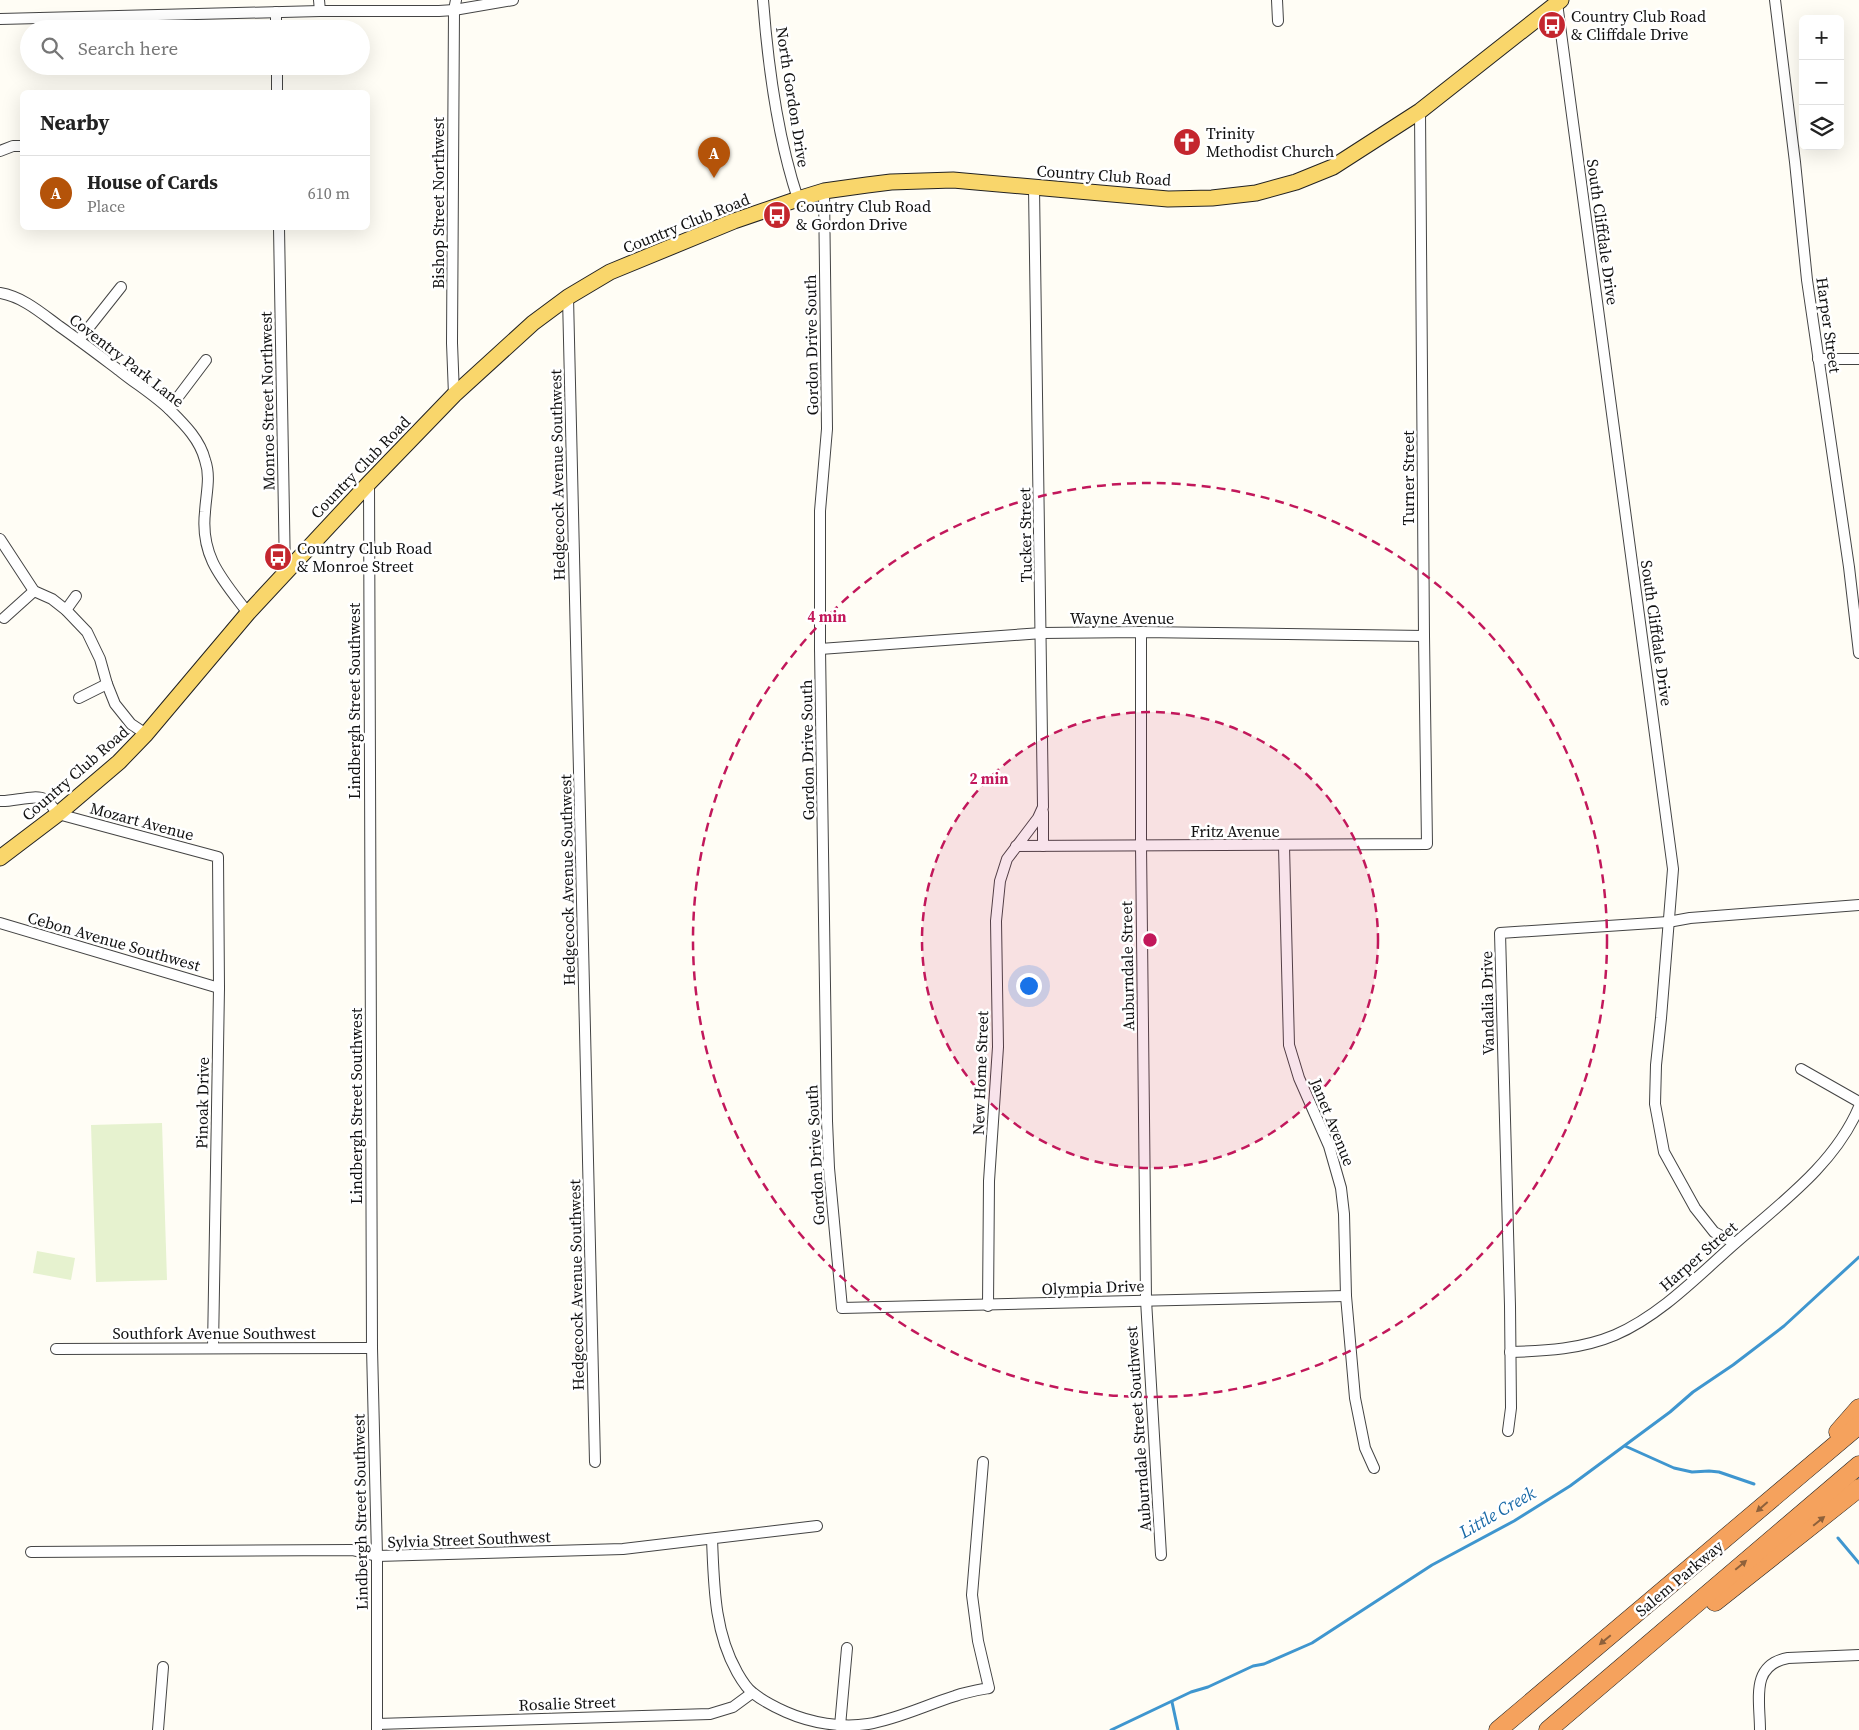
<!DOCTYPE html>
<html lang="en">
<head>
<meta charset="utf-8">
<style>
	body { margin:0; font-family:"Source Serif 4",serif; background:#f6f6f6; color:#222 }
	.controls { position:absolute; right:15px; top:15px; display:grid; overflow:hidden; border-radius:8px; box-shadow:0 5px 20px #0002 }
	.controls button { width:45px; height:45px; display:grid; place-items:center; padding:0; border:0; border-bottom:1px solid #e0e0e0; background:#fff; color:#222; font:25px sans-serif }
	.you { position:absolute; left:1028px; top:985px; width:18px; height:18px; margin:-12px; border:4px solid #fff; border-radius:50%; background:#1a73e8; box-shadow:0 0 0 8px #1a73e833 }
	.badge { display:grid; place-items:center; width:32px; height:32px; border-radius:50%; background:#b45309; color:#fff; font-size:16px; font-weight:700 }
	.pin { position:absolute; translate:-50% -41px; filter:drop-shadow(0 1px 2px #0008) }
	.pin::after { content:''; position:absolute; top:26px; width:18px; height:15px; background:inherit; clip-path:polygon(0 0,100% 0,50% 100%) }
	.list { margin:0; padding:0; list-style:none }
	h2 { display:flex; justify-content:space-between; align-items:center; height:65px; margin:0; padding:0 20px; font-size:21px }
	h2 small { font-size:16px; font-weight:400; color:#767676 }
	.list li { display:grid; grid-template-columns:32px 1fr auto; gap:15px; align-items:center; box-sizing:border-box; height:75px; padding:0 20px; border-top:1px solid #e0e0e0 }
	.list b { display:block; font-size:19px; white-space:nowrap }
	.list p { margin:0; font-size:16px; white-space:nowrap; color:#767676 }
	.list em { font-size:16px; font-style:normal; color:#767676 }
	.icon { flex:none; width:28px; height:28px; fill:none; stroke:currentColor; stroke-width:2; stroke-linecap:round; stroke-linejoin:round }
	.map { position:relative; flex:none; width:1859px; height:1730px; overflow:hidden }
	.search { position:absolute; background:#fff; box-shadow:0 5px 20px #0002; left:20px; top:20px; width:350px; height:55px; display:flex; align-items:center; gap:12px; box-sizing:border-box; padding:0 18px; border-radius:28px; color:#767676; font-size:19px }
	.panel { position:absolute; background:#fff; box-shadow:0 5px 20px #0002; left:20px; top:90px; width:350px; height:140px; border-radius:8px }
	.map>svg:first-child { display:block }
</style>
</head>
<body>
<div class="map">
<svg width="1859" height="1730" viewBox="0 0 1859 1730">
	<rect width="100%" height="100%" fill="#fffdf5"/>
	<g fill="#e6f2cf">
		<polygon points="162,1123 167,1280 96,1282 91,1125"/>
		<polygon points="37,1251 75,1258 71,1280 33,1273"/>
	</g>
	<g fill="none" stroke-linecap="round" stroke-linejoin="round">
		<g stroke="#3f96cf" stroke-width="3">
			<polyline points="1625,1446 1674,1468 1692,1472 1709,1471 1719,1472 1754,1484"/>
			<polyline points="1838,1538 1859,1563"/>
			<polyline points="1172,1702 1178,1730"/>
			<polyline points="1111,1730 1191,1692 1208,1687 1253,1666 1264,1664 1312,1643 1432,1565 1514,1521 1570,1486 1670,1412 1693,1392 1733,1365 1784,1326 1859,1257"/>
		</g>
		<g stroke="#444" stroke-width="12">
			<g id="minor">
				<polyline points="319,0 320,11"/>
				<path d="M 763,0 C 768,66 777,136 798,199"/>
				<polyline points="1277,0 1278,21"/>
				<polyline points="1775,0 1795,162 1807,280 1849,567 1859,653"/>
				<polyline points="1557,3 1673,869 1661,1018 1656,1065 1655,1104 1664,1152 1695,1208 1714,1232 1735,1243"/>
				<polyline points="276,12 276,29"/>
				<polyline points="0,19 320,11 439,11 454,10 513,0"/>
				<polyline points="277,66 277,92"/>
				<polyline points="0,151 13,146 22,146"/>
				<polyline points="824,191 827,429 820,511 820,649 827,1121 829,1168 842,1308 1346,1296"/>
				<polyline points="279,228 285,574"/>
				<path d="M 0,293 C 23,297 40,312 59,326 C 79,340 100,356 120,371 C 136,384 156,396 171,411 C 185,425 200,440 205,460 C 211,477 206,494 205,512 C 200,557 223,580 248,613"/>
				<polyline points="568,297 595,1462"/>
				<polyline points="79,340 121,287"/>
				<polyline points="1818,359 1859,359"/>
				<polyline points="454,395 452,343 454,10 456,0"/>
				<polyline points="169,409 206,360"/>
				<polyline points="369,483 372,1348 377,1556 377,1730"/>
				<polyline points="0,539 34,591 52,599 66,610 87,632 100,659 107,684 115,704 131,724 146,734"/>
				<polyline points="66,610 76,596"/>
				<polyline points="4,618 34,591"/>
				<polyline points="1141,632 1141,845 1146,1300 1161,1555"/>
				<polyline points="820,649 1042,633 1141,632 1424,636"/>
				<polyline points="79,698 107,684"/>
				<path d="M 0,801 C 12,802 36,794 44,799 C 50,802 54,809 58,814 L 218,857 L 219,988 L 213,1348"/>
				<polyline points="1043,812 1043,846"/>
				<polyline points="1016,846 1427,844 1424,636 1420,111"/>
				<polyline points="1284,846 1289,1045 1299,1078 1329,1146 1341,1188 1344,1214 1346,1296 1355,1398 1365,1448 1374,1468"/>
				<polyline points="0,923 219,988"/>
				<polyline points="1801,1069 1859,1102"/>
				<polyline points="988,1306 989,1181 998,1047 996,921 1000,881 1007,859 1038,818 1043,807 1034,188"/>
				<polyline points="56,1349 372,1348"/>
				<path d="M 1510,1352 C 1546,1351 1582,1349 1615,1335 C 1659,1316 1696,1278 1732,1246 C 1778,1205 1834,1166 1859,1107"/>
				<polyline points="1508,1431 1511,1408 1510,1306 1500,933 1668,922 1690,918 1859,905"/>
				<path d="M 712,1539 C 714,1585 714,1631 737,1672 C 741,1679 746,1688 753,1693 C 763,1701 775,1707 786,1712 C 811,1723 841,1728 868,1724 C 898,1719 926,1705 955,1696 C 966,1692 978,1690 989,1688 L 978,1641 L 972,1595 L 983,1462"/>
				<polyline points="31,1552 352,1550 377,1556 623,1549 817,1526"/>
				<polyline points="377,1724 710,1714 733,1707 752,1693"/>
				<polyline points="840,1726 847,1648"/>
				<polyline points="158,1730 163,1667"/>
				<path d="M 1760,1730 C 1760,1700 1750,1665 1788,1658 L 1859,1655"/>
			</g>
		</g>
		<g stroke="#222" stroke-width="17">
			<polyline id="primary" points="0,858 58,814 119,762 146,734 248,613 369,483 454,395 533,323 568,297 610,272 734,221 798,199 824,191 867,185 891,182 953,180 1168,199 1212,198 1256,193 1296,182 1333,167 1420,111 1561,0"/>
		</g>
		<g stroke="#222" stroke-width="19">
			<g id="motorway">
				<polyline points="1838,1432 1859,1408"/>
				<polyline points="1715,1602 1859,1488"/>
				<polyline points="1498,1730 1859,1425"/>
				<polyline points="1548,1730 1859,1465"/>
			</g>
		</g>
		<use href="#minor" stroke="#fff" stroke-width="10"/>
		<use href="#primary" stroke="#f9d66b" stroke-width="15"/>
		<use href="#motorway" stroke="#f5a25d" stroke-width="18"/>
	</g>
	<defs><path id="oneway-solid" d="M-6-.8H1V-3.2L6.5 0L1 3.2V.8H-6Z" transform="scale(1.25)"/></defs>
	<g fill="#8e613b">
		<use href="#oneway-solid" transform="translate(1762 1507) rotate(139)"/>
		<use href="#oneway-solid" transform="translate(1819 1521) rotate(-39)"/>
		<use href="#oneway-solid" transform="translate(1741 1565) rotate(-40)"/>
		<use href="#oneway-solid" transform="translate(1605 1640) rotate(140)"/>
	</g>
	<circle cx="1150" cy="940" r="228" fill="#c2185b" fill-opacity=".12"/>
	<g fill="none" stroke="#c2185b" stroke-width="2.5" stroke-dasharray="9 6">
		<circle cx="1150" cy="940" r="228"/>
		<circle cx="1150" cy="940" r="457"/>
	</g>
	<defs>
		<g id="bus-disc" transform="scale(1.4375)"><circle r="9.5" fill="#c4262e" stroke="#fff"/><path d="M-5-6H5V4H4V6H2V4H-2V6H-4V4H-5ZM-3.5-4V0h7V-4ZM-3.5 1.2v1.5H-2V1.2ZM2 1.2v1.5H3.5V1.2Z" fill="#fff"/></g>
		<g id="church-disc" transform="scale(1.4375)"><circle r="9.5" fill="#c4262e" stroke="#fff"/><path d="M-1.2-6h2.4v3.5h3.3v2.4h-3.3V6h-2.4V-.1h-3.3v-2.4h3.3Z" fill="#fff"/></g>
	</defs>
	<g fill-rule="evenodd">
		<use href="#bus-disc" x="1552" y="25"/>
		<use href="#church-disc" x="1187" y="142"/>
		<use href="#bus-disc" x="777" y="215"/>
		<use href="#bus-disc" x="278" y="557"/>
	</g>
	<g text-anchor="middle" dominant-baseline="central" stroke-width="5" stroke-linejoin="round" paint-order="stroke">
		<g font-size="16" fill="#111" stroke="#fff" text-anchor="start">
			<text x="1571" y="16">Country Club Road<tspan x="1571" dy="18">&amp; Cliffdale Drive</tspan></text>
			<text x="1206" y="133">Trinity<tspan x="1206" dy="18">Methodist Church</tspan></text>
			<text x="796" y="206">Country Club Road<tspan x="796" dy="18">&amp; Gordon Drive</tspan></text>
			<text x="297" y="548">Country Club Road<tspan x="297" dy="18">&amp; Monroe Street</tspan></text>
		</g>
		<g font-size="16" fill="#111" stroke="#fff">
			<text transform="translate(793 97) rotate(81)">North Gordon Drive</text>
			<text transform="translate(1104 175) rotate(4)">Country Club Road</text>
			<text transform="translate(438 203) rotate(-90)">Bishop Street Northwest</text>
			<text transform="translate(686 223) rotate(-22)">Country Club Road</text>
			<text transform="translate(1603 232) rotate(82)">South Cliffdale Drive</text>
			<text transform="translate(1829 325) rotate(82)">Harper Street</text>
			<text transform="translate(811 345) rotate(-91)">Gordon Drive South</text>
			<text transform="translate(127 360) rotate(38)">Coventry Park Lane</text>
			<text transform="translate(267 401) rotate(-91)">Monroe Street Northwest</text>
			<text transform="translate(360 467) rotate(-46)">Country Club Road</text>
			<text transform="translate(557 475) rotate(-91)">Hedgecock Avenue Southwest</text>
			<text transform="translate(1408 478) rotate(-90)">Turner Street</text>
			<text transform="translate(1025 535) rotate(-91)">Tucker Street</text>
			<text x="1122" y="618">Wayne Avenue</text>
			<text transform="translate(1657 633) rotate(82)">South Cliffdale Drive</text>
			<text transform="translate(354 701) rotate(-90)">Lindbergh Street Southwest</text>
			<text transform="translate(807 750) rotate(-91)">Gordon Drive South</text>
			<text transform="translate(75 773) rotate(-41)">Country Club Road</text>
			<text transform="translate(142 821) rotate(15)">Mozart Avenue</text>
			<text x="1235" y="831">Fritz Avenue</text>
			<text transform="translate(567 880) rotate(-91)">Hedgecock Avenue Southwest</text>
			<text transform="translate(114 941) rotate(16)">Cebon Avenue Southwest</text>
			<text transform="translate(1127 966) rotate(-91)">Auburndale Street</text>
			<text transform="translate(1487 1003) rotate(-91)">Vandalia Drive</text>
			<text transform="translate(980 1073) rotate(-88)">New Home Street</text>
			<text transform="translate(202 1103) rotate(-89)">Pinoak Drive</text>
			<text transform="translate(356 1106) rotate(-90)">Lindbergh Street Southwest</text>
			<text transform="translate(1333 1122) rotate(68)">Janet Avenue</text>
			<text transform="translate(815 1155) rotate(-93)">Gordon Drive South</text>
			<text transform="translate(1698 1256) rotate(-41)">Harper Street</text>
			<text transform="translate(576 1285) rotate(-91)">Hedgecock Avenue Southwest</text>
			<text transform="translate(1093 1287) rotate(-2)">Olympia Drive</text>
			<text x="214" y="1333">Southfork Avenue Southwest</text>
			<text transform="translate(1138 1429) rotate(-94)">Auburndale Street Southwest</text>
			<text transform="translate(360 1512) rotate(-91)">Lindbergh Street Southwest</text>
			<text transform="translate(469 1539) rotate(-2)">Sylvia Street Southwest</text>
			<text transform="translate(1679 1578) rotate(-40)">Salem Parkway</text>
			<text transform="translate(567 1703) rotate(-2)">Rosalie Street</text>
		</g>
		<g font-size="18" font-style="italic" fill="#1768a6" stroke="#fff">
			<text transform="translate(1497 1512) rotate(-30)">Little Creek</text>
		</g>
	</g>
	<circle cx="1150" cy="940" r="8" fill="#c2185b" stroke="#fff" stroke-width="2.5"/>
	<g font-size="15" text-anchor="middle" font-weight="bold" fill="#c2185b" stroke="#fff" stroke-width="5" stroke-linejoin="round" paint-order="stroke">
		<text x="827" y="622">4 min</text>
		<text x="989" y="784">2 min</text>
	</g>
</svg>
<div class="controls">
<button>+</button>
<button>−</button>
<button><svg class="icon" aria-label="layers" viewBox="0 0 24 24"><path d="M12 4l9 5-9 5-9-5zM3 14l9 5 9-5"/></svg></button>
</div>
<div class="you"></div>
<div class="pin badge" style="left:714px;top:178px">A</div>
<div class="search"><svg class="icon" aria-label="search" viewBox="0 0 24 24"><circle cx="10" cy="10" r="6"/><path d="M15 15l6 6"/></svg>Search here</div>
<section class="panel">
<h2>Nearby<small></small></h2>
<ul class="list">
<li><span class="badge">A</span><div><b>House of Cards</b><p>Place</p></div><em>610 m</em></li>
</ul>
</section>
</div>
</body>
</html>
